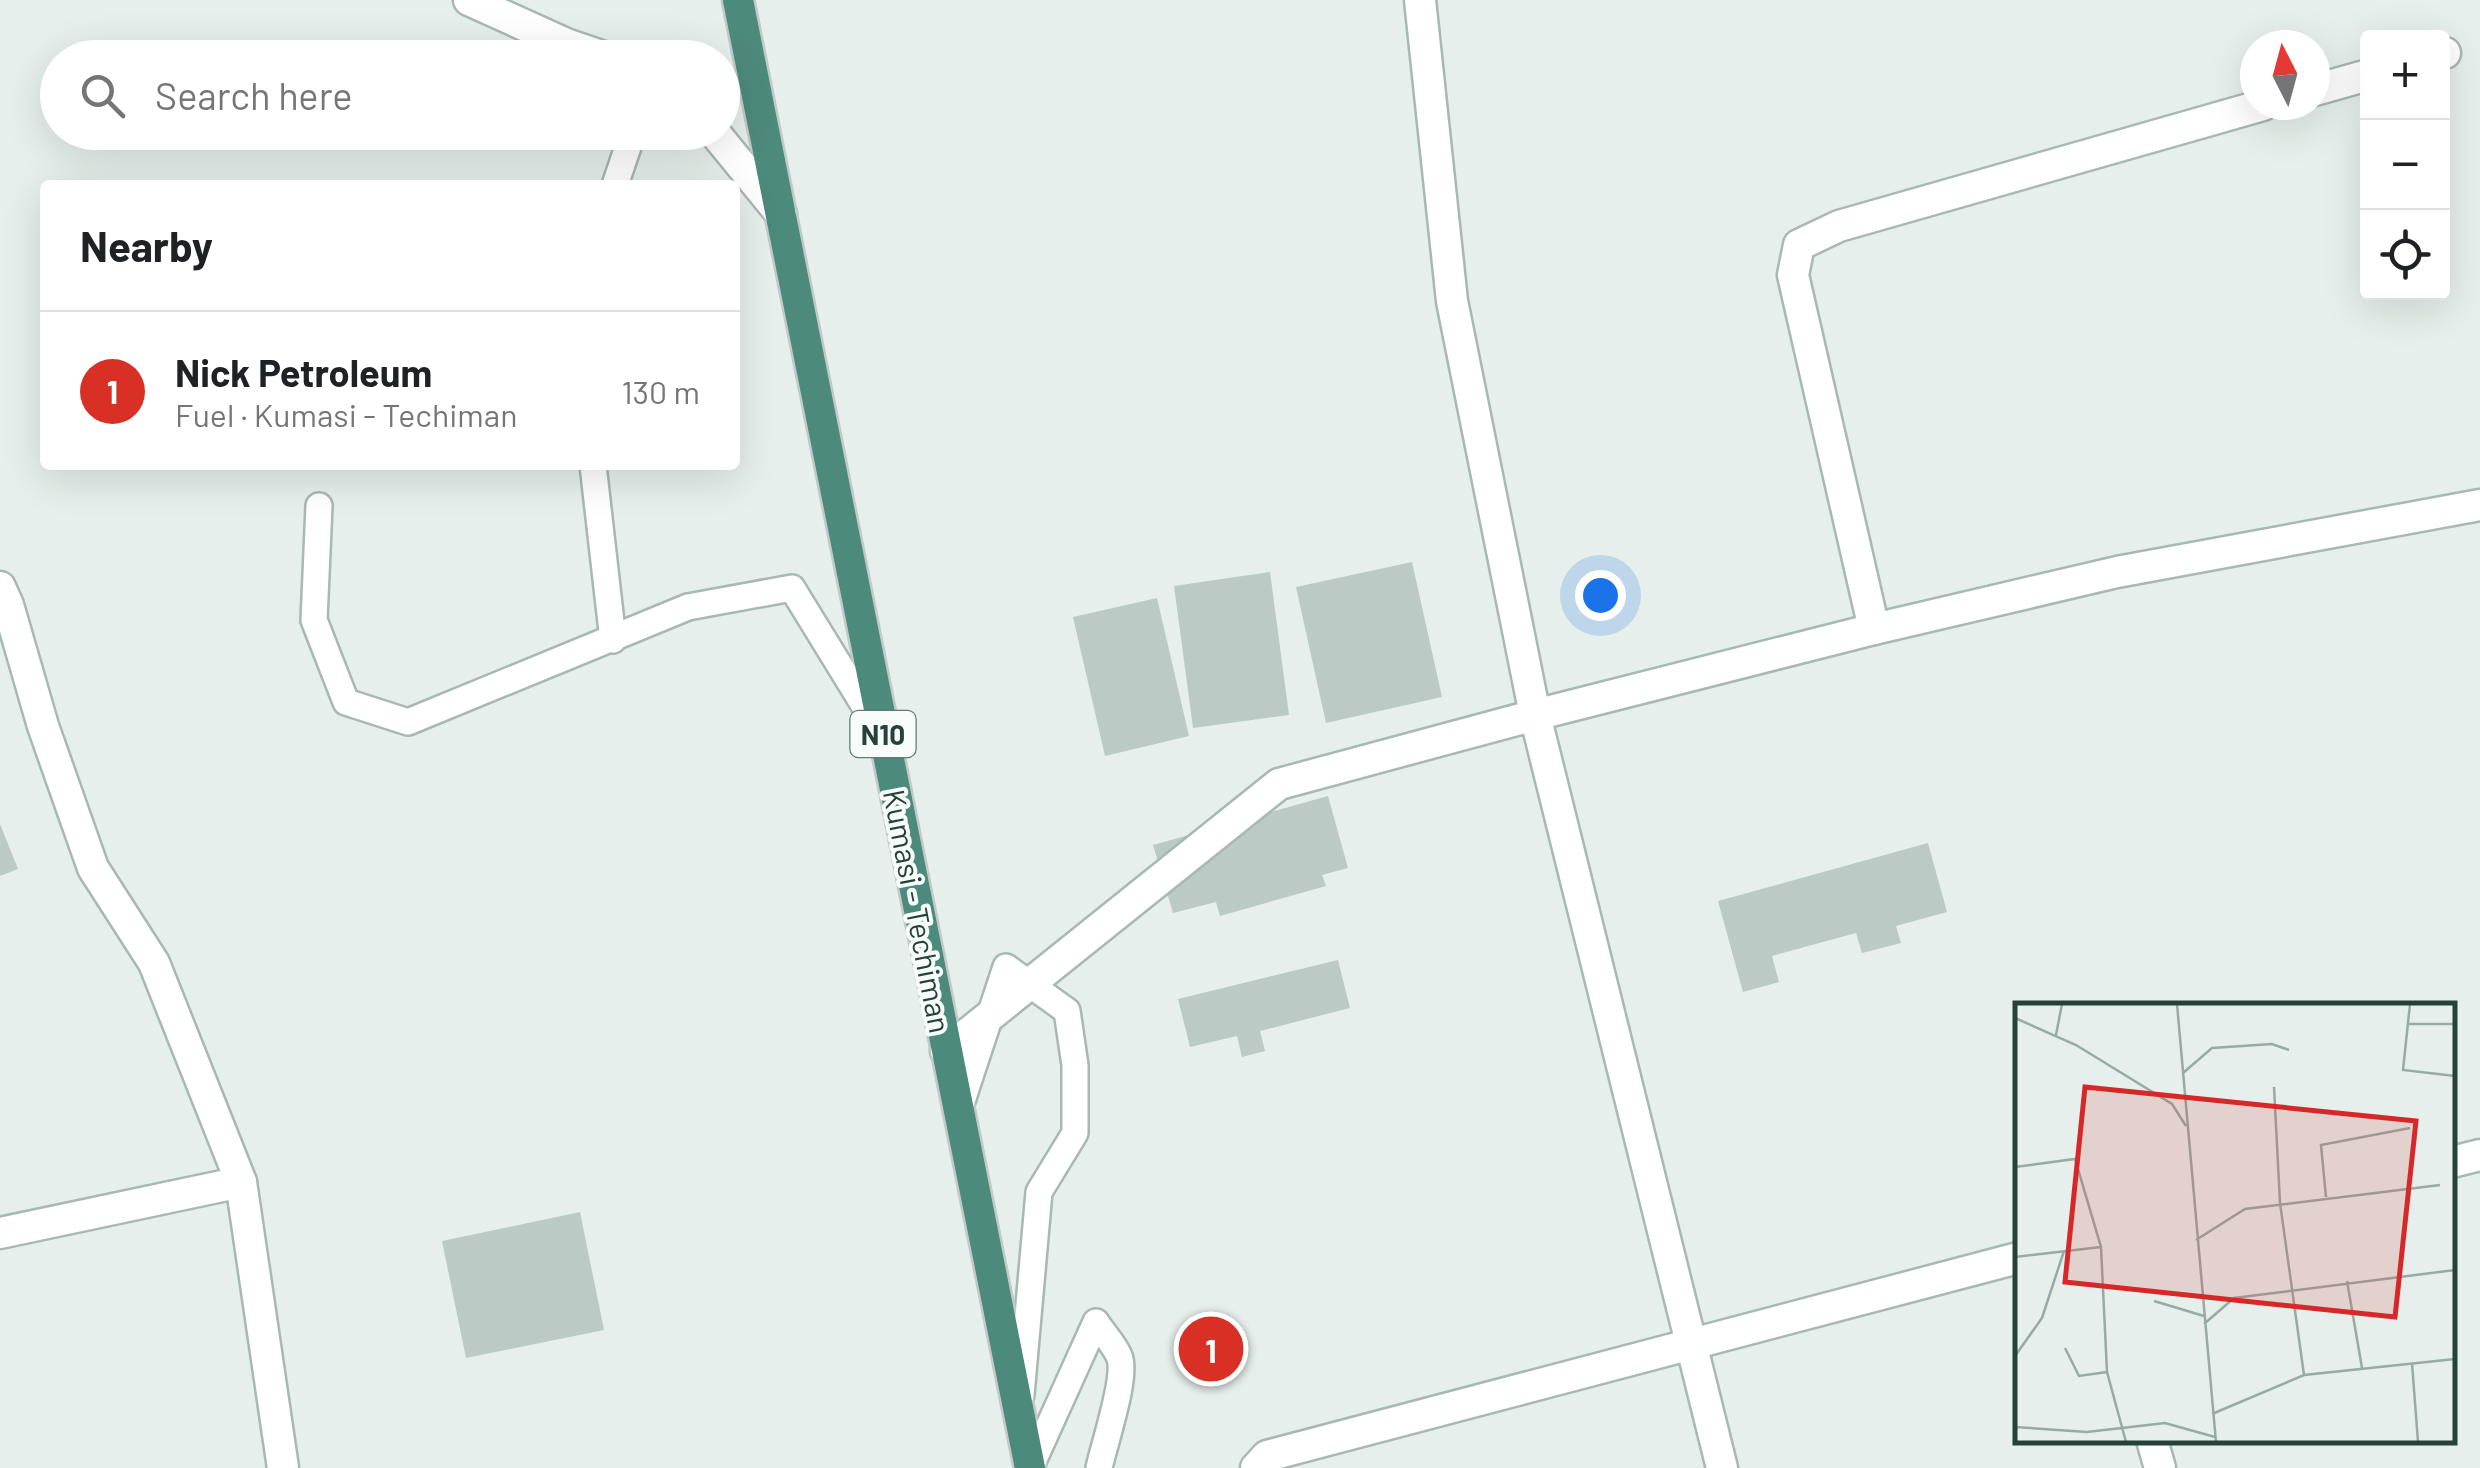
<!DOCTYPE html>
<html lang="en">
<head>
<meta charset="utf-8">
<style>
	body { margin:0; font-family:Barlow,sans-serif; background:#f6f6f6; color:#202124 }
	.controls { position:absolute; right:30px; top:30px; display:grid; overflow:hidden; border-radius:10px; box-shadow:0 10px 40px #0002 }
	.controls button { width:90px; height:90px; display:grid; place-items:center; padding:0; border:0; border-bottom:2px solid #e0e0e0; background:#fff; color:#202124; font:50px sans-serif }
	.compass { position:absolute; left:2240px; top:30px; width:90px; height:90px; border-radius:50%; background:#fff; box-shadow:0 10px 40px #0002; rotate:354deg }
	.you { position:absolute; left:1600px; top:595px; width:35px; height:35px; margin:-25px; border:8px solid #fff; border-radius:50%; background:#1a73e8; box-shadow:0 0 0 15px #1a73e833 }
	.badge { display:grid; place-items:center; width:65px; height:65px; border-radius:50%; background:#d93025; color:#fff; font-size:32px; font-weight:700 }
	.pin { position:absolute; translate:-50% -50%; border:5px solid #fff; box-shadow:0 2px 10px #0006 }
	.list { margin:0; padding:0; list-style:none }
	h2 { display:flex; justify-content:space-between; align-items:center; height:130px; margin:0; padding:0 40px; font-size:42px }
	h2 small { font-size:32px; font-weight:400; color:#757577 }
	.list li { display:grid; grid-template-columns:65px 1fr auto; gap:30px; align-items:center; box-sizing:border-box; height:160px; padding:0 40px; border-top:2px solid #e0e0e0 }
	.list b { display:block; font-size:38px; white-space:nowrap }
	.list p { margin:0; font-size:32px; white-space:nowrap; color:#757577 }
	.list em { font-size:32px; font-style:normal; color:#757577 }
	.icon { flex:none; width:55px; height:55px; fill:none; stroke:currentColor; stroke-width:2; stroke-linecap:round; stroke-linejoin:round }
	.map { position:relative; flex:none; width:2480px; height:1468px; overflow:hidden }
	.search { position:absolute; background:#fff; box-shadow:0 10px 40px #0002; left:40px; top:40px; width:700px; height:110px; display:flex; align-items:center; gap:25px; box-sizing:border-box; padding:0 35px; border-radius:55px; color:#757577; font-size:38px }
	.panel { position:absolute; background:#fff; box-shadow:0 10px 40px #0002; left:40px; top:180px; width:700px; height:290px; border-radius:10px }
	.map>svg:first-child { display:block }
</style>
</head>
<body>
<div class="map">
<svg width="2480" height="1468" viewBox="0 0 2480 1468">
	<rect width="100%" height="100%" fill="#e6efeb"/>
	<g fill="#bbcac4">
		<polygon points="1412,562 1442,697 1326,723 1296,587"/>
		<polygon points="1270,572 1289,715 1193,728 1174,586"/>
		<polygon points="1157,598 1189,736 1105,756 1073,617"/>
		<polygon points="1328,796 1348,868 1322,875 1326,886 1220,916 1216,902 1173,913 1153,845"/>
		<polygon points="0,824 18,869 0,876"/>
		<polygon points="1928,843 1947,912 1896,926 1901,943 1862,953 1856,933 1772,956 1779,982 1743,992 1718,901"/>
		<polygon points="1338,960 1350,1008 1260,1031 1265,1051 1242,1057 1237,1036 1190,1047 1178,999"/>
		<polygon points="580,1212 604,1330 466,1358 442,1241"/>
	</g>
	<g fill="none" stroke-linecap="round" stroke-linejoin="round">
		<g stroke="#a8b8b2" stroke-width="30">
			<g id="service">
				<polyline points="615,185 633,132"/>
				<polyline points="593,465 613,640"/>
				<polyline points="319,506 314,620 346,702 408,722 688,607 792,588 878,728"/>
				<polyline points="958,1113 1006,967 1067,1011 1075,1065 1075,1133 1039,1192 1021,1395"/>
				<path d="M 1030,1468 L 1096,1322 C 1103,1333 1114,1344 1119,1356 C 1128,1375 1104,1444 1099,1468"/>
			</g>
		</g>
		<g stroke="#a8b8b2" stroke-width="35">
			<g id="minor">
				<polyline points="469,0 566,44 607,58"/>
				<polyline points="1420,0 1452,301 1535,715 1722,1468"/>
				<polyline points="2442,54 2445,53"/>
				<polyline points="2315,90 2368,75"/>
				<polyline points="714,132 781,214"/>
				<polyline points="0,587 8,605 43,726 93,868 154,963 241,1182 283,1468"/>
				<polyline points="1874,629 1793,275 1799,245 1839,226 2263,105"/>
				<polyline points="946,1051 1279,784 1535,715 1874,629 2117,572 2480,505"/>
				<polyline points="2452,1162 2480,1155"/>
				<polyline points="0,1233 241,1182"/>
				<polyline points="2152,1440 2160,1468"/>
				<polyline points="1256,1468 1267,1456 2018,1258"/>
			</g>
		</g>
		<g stroke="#c2cac8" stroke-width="35">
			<polyline id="trunk" points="738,0 1030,1468"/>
		</g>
		<use href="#service" stroke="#fff" stroke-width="25"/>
		<use href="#minor" stroke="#fff" stroke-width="30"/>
		<use href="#trunk" stroke="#4c8a7c" stroke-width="30"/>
	</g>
	<g text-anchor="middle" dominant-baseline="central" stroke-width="8" stroke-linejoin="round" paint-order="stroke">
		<rect fill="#f7fbf9" stroke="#637a73" stroke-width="2.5" x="850.5" y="711" width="65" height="46" rx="8"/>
		<g font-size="28" font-weight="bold" fill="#24423a">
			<text x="883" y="734">N10</text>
		</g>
		<g font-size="30" fill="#24423a" stroke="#f7fbf9">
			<text transform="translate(918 911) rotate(79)">Kumasi - Techiman</text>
		</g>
	</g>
	<g transform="translate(2015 1003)">
		<rect width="440" height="440" fill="#e6efeb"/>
		<path fill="none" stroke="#98aaa4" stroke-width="2.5" d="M 162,1 L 201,439M 395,1 L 388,67 L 440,73M 0,15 L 61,42 L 157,101 L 171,123M 392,21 L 440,21M 41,32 L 47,1M 168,70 L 197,45 L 257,41 L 274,47M 259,84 L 265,200 L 289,372M 0,164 L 60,156 L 86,244 L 92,369 L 111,439M 311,194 L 306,142 L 395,125M 181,237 L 230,206 L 425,182M 0,254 L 86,244M 332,278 L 347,365M 139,298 L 189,313M 189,321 L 219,295 L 440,267M 50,345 L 64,373 L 92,369M 0,353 L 27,315 L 49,248M 397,360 L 403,439M 197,411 L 289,372 L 440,356M 0,424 L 72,429 L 150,420 L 200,434"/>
		<path fill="#d62828" fill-opacity="0.15" stroke="#d62828" stroke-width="5" d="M 70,84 L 401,118 L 380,314 L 50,279 Z"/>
		<rect width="440" height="440" fill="none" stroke="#24423a" stroke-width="5"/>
	</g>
</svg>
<div class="controls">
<button>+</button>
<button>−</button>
<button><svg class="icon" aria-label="locate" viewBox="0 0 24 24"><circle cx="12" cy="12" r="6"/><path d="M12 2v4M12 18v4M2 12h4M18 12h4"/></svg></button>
</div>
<svg class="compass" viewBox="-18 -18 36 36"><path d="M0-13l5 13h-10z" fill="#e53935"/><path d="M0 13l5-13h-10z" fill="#757577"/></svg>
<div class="you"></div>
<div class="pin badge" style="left:1211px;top:1349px">1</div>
<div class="search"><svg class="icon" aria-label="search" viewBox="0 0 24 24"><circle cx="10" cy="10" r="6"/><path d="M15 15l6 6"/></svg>Search here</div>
<section class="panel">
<h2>Nearby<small></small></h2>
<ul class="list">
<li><span class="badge">1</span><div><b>Nick Petroleum</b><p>Fuel · Kumasi - Techiman</p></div><em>130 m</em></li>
</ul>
</section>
</div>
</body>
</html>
